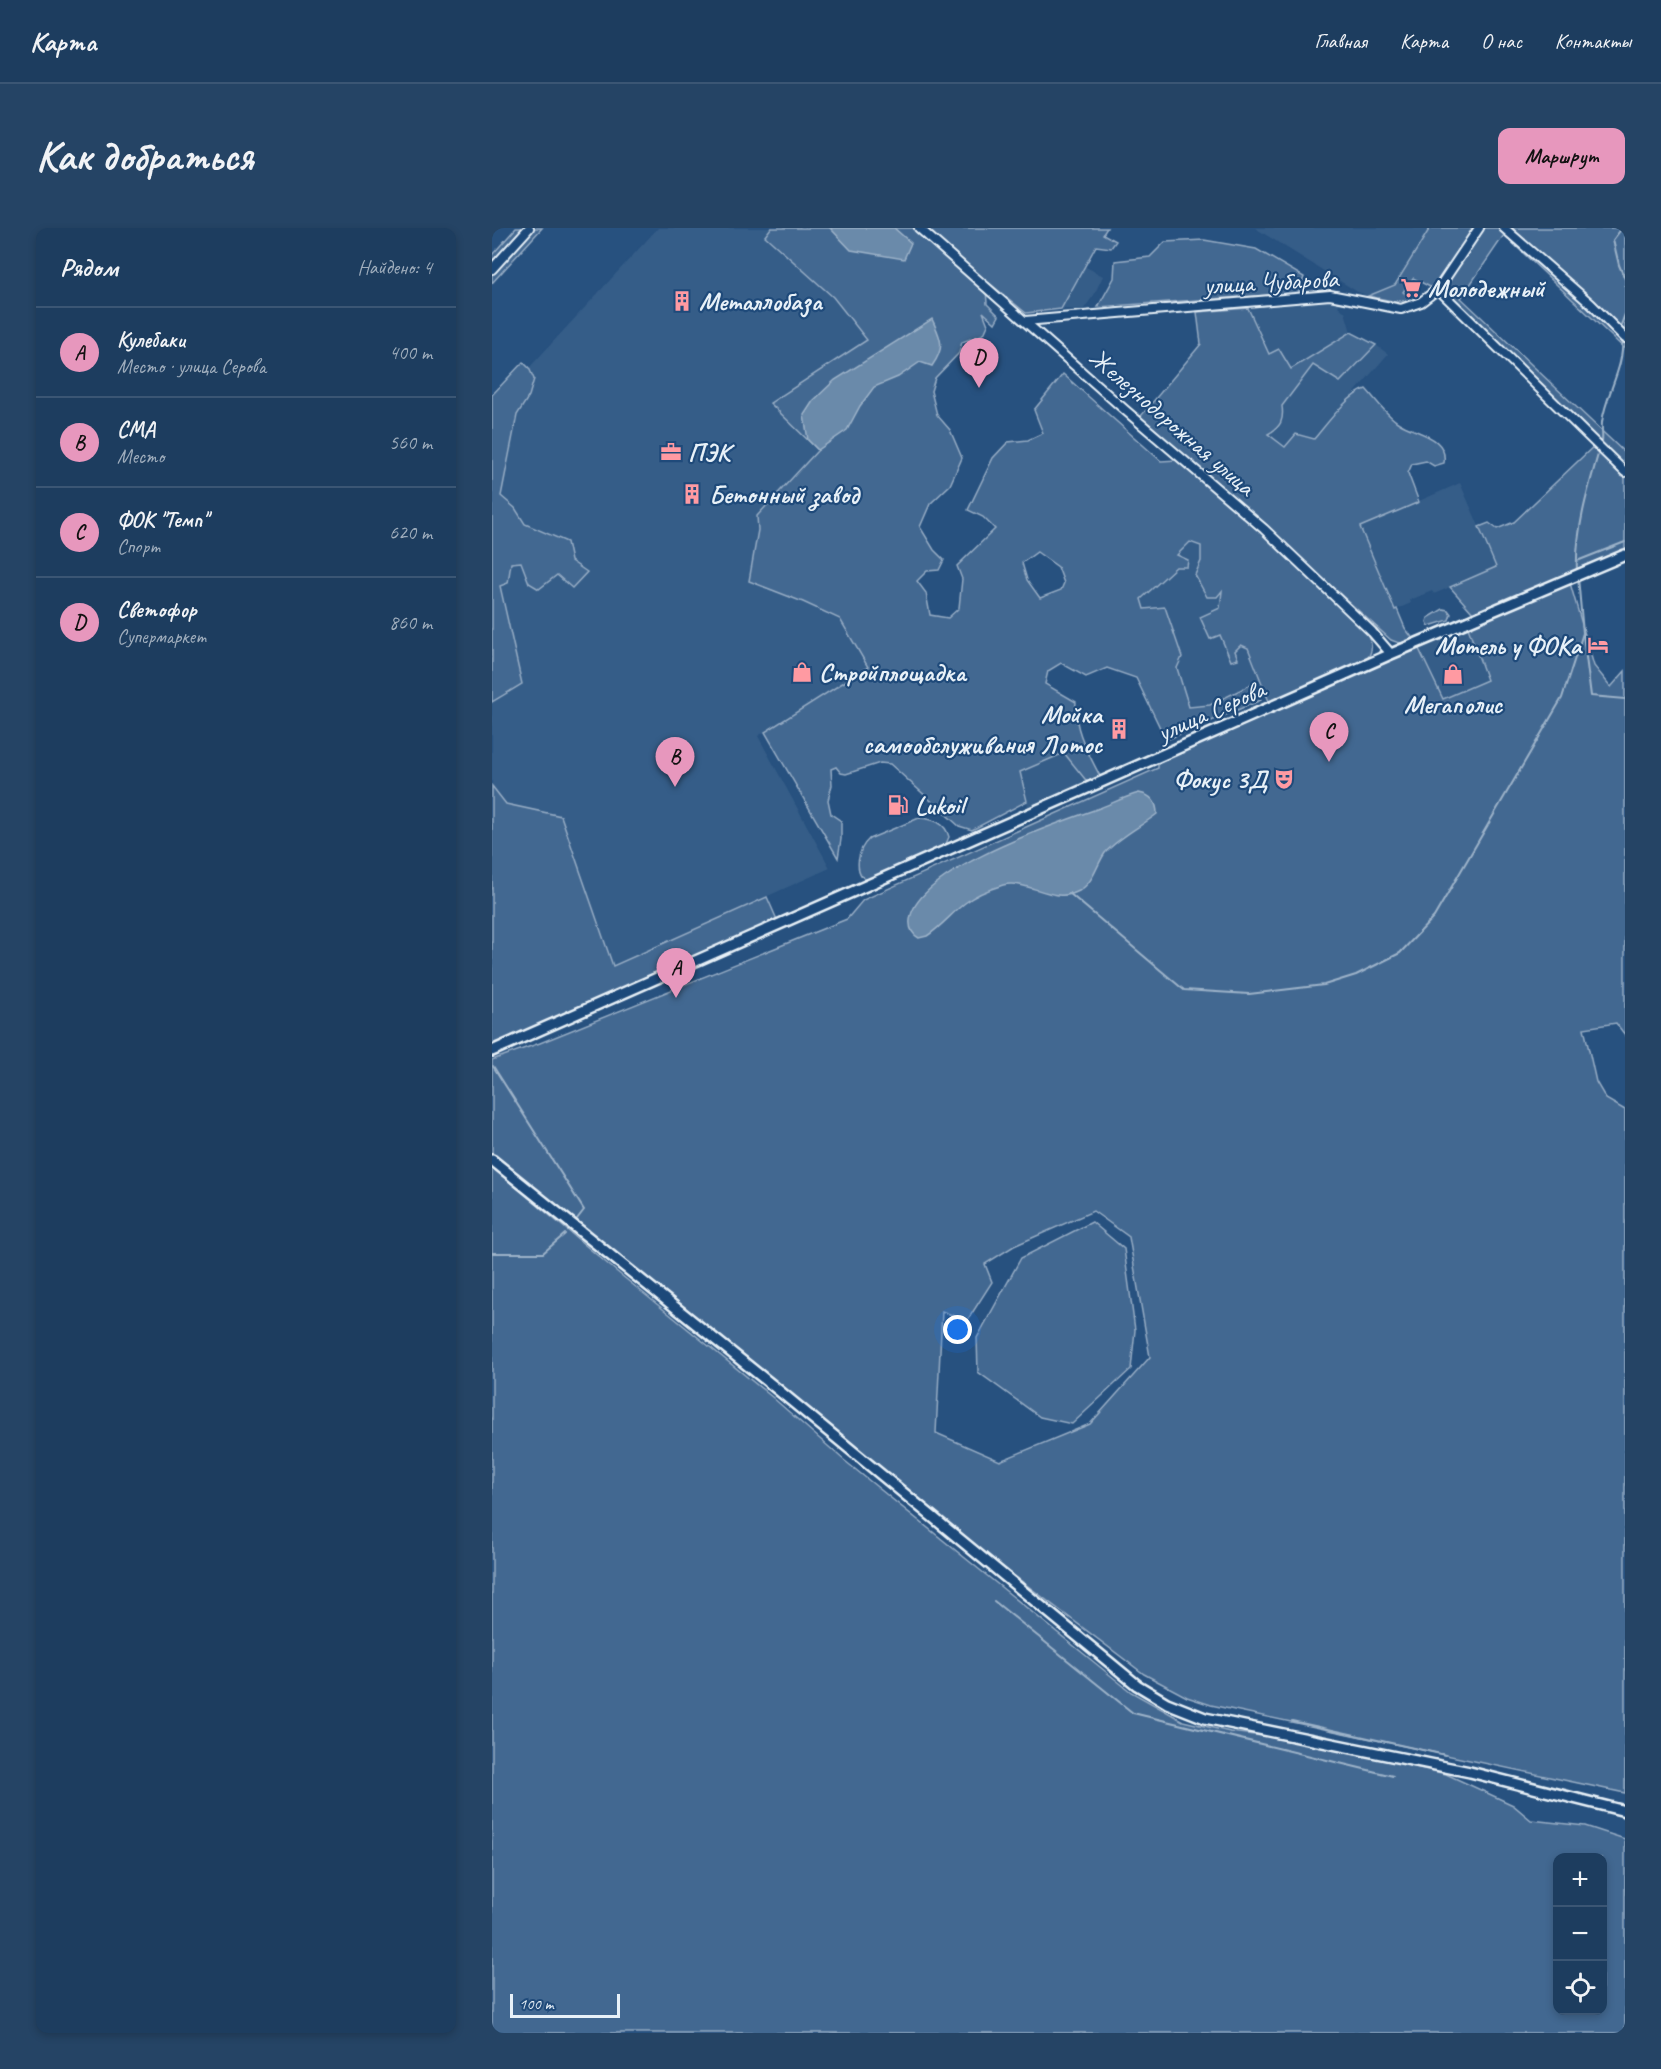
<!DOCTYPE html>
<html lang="ru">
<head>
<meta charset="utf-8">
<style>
	body { margin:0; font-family:Caveat,sans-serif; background:#254465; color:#f1f3f6 }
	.controls { position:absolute; right:18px; bottom:18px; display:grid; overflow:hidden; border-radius:12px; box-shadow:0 3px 9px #0003 }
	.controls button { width:54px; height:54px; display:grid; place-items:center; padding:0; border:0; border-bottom:2px solid #3b5674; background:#1d3d5f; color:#f1f3f6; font:30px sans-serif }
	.scale { position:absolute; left:18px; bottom:15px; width:110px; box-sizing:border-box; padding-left:6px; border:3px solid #e8f1f8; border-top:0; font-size:16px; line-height:21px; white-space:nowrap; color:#e8f1f8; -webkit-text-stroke:4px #1f4a7a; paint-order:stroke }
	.you { position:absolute; left:466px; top:1102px; width:21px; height:21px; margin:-15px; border:4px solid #fff; border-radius:50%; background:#1a73e8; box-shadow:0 0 0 9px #1a73e833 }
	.badge { display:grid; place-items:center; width:39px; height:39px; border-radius:50%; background:#e797bd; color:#111; font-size:20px; font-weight:700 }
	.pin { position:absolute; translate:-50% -50px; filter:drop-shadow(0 2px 3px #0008) }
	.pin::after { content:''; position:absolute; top:32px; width:21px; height:18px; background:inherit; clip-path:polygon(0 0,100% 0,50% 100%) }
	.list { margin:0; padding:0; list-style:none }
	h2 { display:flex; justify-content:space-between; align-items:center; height:78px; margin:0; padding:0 24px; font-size:26px }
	h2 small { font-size:20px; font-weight:400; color:#a0aebd }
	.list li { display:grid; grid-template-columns:39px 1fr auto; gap:18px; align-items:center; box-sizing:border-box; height:90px; padding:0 24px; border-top:2px solid #3b5674 }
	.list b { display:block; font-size:22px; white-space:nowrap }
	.list p { margin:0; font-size:20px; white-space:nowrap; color:#a0aebd }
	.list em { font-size:20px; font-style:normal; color:#a0aebd }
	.icon { flex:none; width:33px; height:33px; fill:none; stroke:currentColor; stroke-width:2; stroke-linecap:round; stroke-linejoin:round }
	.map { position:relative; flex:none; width:1133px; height:1805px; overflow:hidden; border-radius:12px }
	header { display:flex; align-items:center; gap:36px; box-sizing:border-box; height:84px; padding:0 30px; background:#1d3d5f; border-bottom:2px solid #3b5674 }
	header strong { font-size:28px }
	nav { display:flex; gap:33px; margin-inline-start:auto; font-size:21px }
	.intro { display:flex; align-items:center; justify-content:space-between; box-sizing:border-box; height:144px; padding:0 36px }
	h1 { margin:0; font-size:42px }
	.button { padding:15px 27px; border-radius:12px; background:#e797bd; color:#111; font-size:21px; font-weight:700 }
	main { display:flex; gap:36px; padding:0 36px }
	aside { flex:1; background:#1d3d5f; border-radius:12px; box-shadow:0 3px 9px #0003 }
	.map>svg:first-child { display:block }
</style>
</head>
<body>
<header>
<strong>Карта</strong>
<nav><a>Главная</a><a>Карта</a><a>О нас</a><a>Контакты</a></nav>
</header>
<div class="intro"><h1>Как добраться</h1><a class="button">Маршрут</a></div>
<main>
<aside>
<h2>Рядом<small>Найдено: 4</small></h2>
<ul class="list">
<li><span class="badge">A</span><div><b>Кулебаки</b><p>Место · улица Серова</p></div><em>400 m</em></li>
<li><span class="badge">B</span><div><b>CMA</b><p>Место</p></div><em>560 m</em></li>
<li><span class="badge">C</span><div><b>ФОК &quot;Темп&quot;</b><p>Спорт</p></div><em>620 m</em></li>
<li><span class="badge">D</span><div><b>Светофор</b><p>Супермаркет</p></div><em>860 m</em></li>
</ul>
</aside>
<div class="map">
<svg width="1133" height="1805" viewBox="0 0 1133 1805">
	<rect width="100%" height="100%" fill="#27517f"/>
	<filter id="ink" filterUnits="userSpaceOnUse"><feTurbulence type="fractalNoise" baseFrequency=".0167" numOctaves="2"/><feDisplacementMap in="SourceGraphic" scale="12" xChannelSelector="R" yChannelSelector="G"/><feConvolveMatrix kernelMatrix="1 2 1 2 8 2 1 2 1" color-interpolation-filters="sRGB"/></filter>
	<g filter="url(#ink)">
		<g fill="#355d88">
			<polygon points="166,0 279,0 273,8 341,69 376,112 278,175 326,222 265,288 266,302 257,352 311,374 348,391 377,439 266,508 338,640 121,738 69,589 14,576 0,558 0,474 30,456 8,358 2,301 25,187 37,168 42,151 37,140"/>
			<polygon points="763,0 938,0 903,57 876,68 864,63"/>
			<polygon points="592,38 611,48 602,67 591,82 569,81"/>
			<polygon points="852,70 846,78 853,84 859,104 799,141 777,127 754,74"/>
			<polygon points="884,117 896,126 822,212 794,219 776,206 786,201 791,189 790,178 821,137 848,154"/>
			<polygon points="968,255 1005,339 942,366 940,363 918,372 919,375 903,382 868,299"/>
			<polygon points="709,280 829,421 683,495 591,345"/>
			<polygon points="975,397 995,451 951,471 926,419"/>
			<polygon points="572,525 597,556 537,583 528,544"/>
		</g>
		<g fill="#436891" stroke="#96acc4" stroke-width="1.5" fill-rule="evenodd">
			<polygon points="24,0 33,0 0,34 0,27"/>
			<polygon points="42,0 50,0 0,55 0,46"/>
			<path d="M 279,0 L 615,0 L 611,6 L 624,13 L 619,20 L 604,18 L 569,81 L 534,85 L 497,55 L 494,60 L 495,76 L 507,88 L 503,95 L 491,84 L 496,97 L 492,106 L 470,114 L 467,125 L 443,150 L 439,163 L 445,187 L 458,202 L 470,230 L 458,257 L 438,276 L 428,299 L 442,322 L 452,332 L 447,342 L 435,343 L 425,353 L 434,365 L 438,387 L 456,390 L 467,380 L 470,351 L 465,338 L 503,301 L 491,289 L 476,282 L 501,230 L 516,214 L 536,212 L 551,205 L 542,182 L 571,146 L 669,233 L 686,232 L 770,303 L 876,405 C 880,416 882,424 873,433 L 778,476 L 756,420 L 749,417 L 743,423 L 746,431 L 739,433 L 728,407 L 718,411 L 708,389 L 728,380 L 730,363 L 725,369 L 715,369 L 703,347 L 709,333 L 709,318 L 698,314 L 685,327 L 696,332 L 695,339 L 684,339 L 649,371 L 652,381 L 673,379 L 690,429 L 685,440 L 697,479 L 718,477 L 762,455 L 769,472 L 674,512 L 644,450 L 615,440 L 594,449 L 569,435 L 556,443 L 553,456 L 584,474 C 581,501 597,526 609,550 L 597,556 L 572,525 L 528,544 L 535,573 L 480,602 L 467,598 L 398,536 L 388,535 L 354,546 L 349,545 L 344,539 L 339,541 L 340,557 L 336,572 L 339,586 L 349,593 L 349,611 L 346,630 L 273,504 L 376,439 L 348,391 L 311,374 L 257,353 L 266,302 L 265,288 L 326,222 L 278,175 L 375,112 L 341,69 L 273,8 ZM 545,324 L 566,339 L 572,355 L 569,362 L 548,370 L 535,352 L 530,335 Z"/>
			<polygon points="938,0 983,0 950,48 940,60 921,50 911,64 918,70 917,73 900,73 876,68 903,57"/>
			<polygon points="992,0 1009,0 1097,78 1133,114 1133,121 1012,7 969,70 1133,225 1133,239 1131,236 1133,245 1133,323 981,385 958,359 1004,339 987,299 997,295 1005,301 1022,294 1105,215 955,65 957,52"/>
			<polygon points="1016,0 1133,0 1133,107"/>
			<polygon points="712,12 764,21 812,49 806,65 606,79 622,50 623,33 658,29 673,14"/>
			<path d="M 756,80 L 777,126 L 787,121 L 799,141 L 859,104 L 884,117 L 848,154 L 821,137 L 790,178 C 792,192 789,199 776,206 L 793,219 L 804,206 L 822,211 C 835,196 855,167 874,161 C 884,172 895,188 907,195 C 924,206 956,208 952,235 L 942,238 L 934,233 L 920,236 L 916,245 L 927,274 L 868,299 L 903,382 L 905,381 L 913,400 L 922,412 C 913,416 908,416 899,412 L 775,300 L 650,190 L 649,188 L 709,116 L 705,84 Z"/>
			<polygon points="31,134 37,140 42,151 37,168 25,187 9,268 23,280 33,296 75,314 79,333 95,344 80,360 65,347 47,361 37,355 29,334 19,335 16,355 8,358 30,456 0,474 0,167"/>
			<path d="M 1078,355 L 1102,438 L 1119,459 L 1133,443 L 1133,807 L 1124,795 L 1092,800 L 1104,854 L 1114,871 L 1133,882 L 1133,1565 L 719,1477 L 695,1469 L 652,1446 L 388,1246 L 165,1059 L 0,927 L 0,832 L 48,815 L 355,691 L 371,672 L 666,540 L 666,535 L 926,419 L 951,471 L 995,452 L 975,397 ZM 601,983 L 637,1009 L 658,1129 L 598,1196 L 508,1233 L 444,1205 L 450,1083 L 475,1093 L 500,1054 L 493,1036 L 522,1018 Z"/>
			<polygon points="951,381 956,382 959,386 957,392 937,398 935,394 936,390"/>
			<polygon points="0,558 14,576 69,588 121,738 275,669 286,694 0,820"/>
			<path d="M 427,590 C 441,591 453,594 457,609 L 453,618 L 376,653 C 360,645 366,621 377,611 Z"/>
			<path d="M 0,939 L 124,1043 L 280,1169 L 353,1233 L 639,1464 L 691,1493 L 738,1504 L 803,1512 L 954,1546 L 1021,1577 L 1039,1592 L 1093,1598 L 1133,1611 L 1133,1805 L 0,1805 ZM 1066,1630 L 1110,1630 L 1110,1782 L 1066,1782 Z"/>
			<polygon points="600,994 632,1021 643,1102 639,1141 580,1196 548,1189 486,1144 485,1110 529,1030"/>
		</g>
		<g fill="#6b8aaa" stroke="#9db3c9" stroke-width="1.5">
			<polygon points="338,0 402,0 419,15 412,31 359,22"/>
			<path d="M 440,91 C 449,111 454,118 440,138 L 428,134 L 406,149 L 382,159 L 368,178 L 355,202 L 326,222 L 316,212 L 312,187 L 321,173 L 343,152 Z"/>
			<path d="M 647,565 C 659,567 665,574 665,586 C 648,599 627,609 613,625 C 604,638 602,654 587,663 C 562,677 536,651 511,657 C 498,661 483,667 473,675 C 460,685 449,699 435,708 L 427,710 C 420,706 417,701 418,692 C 423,643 563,596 605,581 C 619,576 632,569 647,565 Z"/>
		</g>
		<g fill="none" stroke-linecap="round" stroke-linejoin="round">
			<g stroke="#9db3c9" stroke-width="2">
				<polyline points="1130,0 1121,12 1127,37 1133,51"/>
				<polyline points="1130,104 1129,97 1133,86"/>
				<path d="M 1109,218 C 1112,210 1109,202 1110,194 C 1114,165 1133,139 1130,110"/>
				<polyline points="1085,333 1133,314"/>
				<path d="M 1085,344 C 1083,304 1096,261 1107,223"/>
				<polyline points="1091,406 1099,468 1133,471"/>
				<polyline points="577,665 692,762 757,766 832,757 864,747 908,725 942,689 1070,470 1091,405 1086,349"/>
				<polyline points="1,838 92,982 85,991"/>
				<polyline points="0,1025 51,1025 73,1006"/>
				<polyline points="502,1373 641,1485 901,1548"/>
				<polyline points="800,1493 953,1527"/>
			</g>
			<g stroke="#e8f1f8" stroke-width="12">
				<g id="minor">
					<polyline points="427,0 633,182 772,301 880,404 899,426"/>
					<polyline points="1012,0 1099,76 1133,110"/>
					<polyline points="0,41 37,0"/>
					<polyline points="946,61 1133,244"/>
					<polyline points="533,93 838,67 909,81 929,74 946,61 987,0"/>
				</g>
			</g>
			<g stroke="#e8f1f8" stroke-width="14">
				<g id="major">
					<polyline points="0,823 899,426 1133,327"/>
					<polyline points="0,932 285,1161 645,1457 675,1475 713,1490 978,1544 1133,1583"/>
				</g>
			</g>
			<use href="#minor" stroke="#1f4a7a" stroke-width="8"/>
			<use href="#major" stroke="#1f4a7a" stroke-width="9"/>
		</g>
	</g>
	<defs>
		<g id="supermarket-bare" transform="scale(1.62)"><path d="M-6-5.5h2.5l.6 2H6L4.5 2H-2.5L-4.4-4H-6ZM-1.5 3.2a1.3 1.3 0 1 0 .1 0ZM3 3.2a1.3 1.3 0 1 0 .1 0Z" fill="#ff9aa2" stroke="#1f4a7a" stroke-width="2.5" paint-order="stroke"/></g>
		<g id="building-bare" transform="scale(1.62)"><path d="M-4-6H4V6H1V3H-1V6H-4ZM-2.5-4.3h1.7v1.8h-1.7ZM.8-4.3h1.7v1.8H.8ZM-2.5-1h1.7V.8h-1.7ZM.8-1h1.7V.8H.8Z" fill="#ff9aa2" stroke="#1f4a7a" stroke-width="2.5" paint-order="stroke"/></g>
		<g id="office-bare" transform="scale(1.62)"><path d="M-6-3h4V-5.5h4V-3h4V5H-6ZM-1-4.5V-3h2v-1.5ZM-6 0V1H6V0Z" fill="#ff9aa2" stroke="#1f4a7a" stroke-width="2.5" paint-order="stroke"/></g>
		<g id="hotel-bare" transform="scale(1.62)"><path d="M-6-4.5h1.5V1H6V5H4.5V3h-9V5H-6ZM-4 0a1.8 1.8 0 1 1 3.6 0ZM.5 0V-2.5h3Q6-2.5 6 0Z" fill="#ff9aa2" stroke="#1f4a7a" stroke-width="2.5" paint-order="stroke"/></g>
		<g id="shop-bare" transform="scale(1.62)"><path d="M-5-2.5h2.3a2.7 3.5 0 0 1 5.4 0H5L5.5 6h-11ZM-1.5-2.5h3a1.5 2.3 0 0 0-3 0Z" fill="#ff9aa2" stroke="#1f4a7a" stroke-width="2.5" paint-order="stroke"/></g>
		<g id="theatre-bare" transform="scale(1.62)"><path d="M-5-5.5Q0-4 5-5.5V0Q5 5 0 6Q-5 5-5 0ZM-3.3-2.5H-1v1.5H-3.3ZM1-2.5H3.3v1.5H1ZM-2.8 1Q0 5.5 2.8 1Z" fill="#ff9aa2" stroke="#1f4a7a" stroke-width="2.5" paint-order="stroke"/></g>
		<g id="fuel-bare" transform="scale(1.62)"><path d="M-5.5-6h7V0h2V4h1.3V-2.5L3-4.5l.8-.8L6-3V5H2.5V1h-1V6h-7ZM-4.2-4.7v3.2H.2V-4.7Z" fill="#ff9aa2" stroke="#1f4a7a" stroke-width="2.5" paint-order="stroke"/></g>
	</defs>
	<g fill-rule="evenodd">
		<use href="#supermarket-bare" x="919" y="60"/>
		<use href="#building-bare" x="190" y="73"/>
		<use href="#office-bare" x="179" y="224"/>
		<use href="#building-bare" x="200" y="266"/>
		<use href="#hotel-bare" x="1106" y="417"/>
		<use href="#shop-bare" x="310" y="444"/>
		<use href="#shop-bare" x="961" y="446"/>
		<use href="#building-bare" x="627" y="501"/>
		<use href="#theatre-bare" x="792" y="551"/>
		<use href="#fuel-bare" x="406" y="577"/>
	</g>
	<g text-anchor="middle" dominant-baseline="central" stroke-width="4.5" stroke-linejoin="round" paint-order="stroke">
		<g font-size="26" fill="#e8f1f8" stroke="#1f4a7a">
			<text transform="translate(779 54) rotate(-3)">улица Чубарова</text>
			<text transform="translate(680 194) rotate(41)">Железнодорожная улица</text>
			<text transform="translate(719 483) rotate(-24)">улица Серова</text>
		</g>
		<g font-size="26" font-weight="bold" fill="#e8f1f8" stroke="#1f4a7a" text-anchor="start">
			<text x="936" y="60">Молодежный</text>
			<text x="207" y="73">Металлобаза</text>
			<text x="196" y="224">ПЭК</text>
			<text x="217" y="266">Бетонный завод</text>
			<text x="1089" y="417" text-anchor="end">Мотель у ФОКа</text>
			<text x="327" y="444">Стройплощадка</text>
			<text x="961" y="476" text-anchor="middle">Мегаполис</text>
			<text x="610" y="486" text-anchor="end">Мойка<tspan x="610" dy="30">самообслуживания Лотос</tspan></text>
			<text x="775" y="551" text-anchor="end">Фокус 3Д</text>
			<text x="423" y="577">Lukoil</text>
		</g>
	</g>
</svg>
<div class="controls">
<button>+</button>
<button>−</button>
<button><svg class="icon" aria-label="locate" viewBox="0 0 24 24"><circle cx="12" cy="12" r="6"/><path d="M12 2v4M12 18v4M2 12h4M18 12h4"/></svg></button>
</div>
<div class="scale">100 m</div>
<div class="you"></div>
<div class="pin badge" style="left:184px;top:770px">A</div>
<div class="pin badge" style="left:183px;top:559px">B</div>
<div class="pin badge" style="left:837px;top:534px">C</div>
<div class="pin badge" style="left:487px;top:160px">D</div>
</div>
</main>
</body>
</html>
